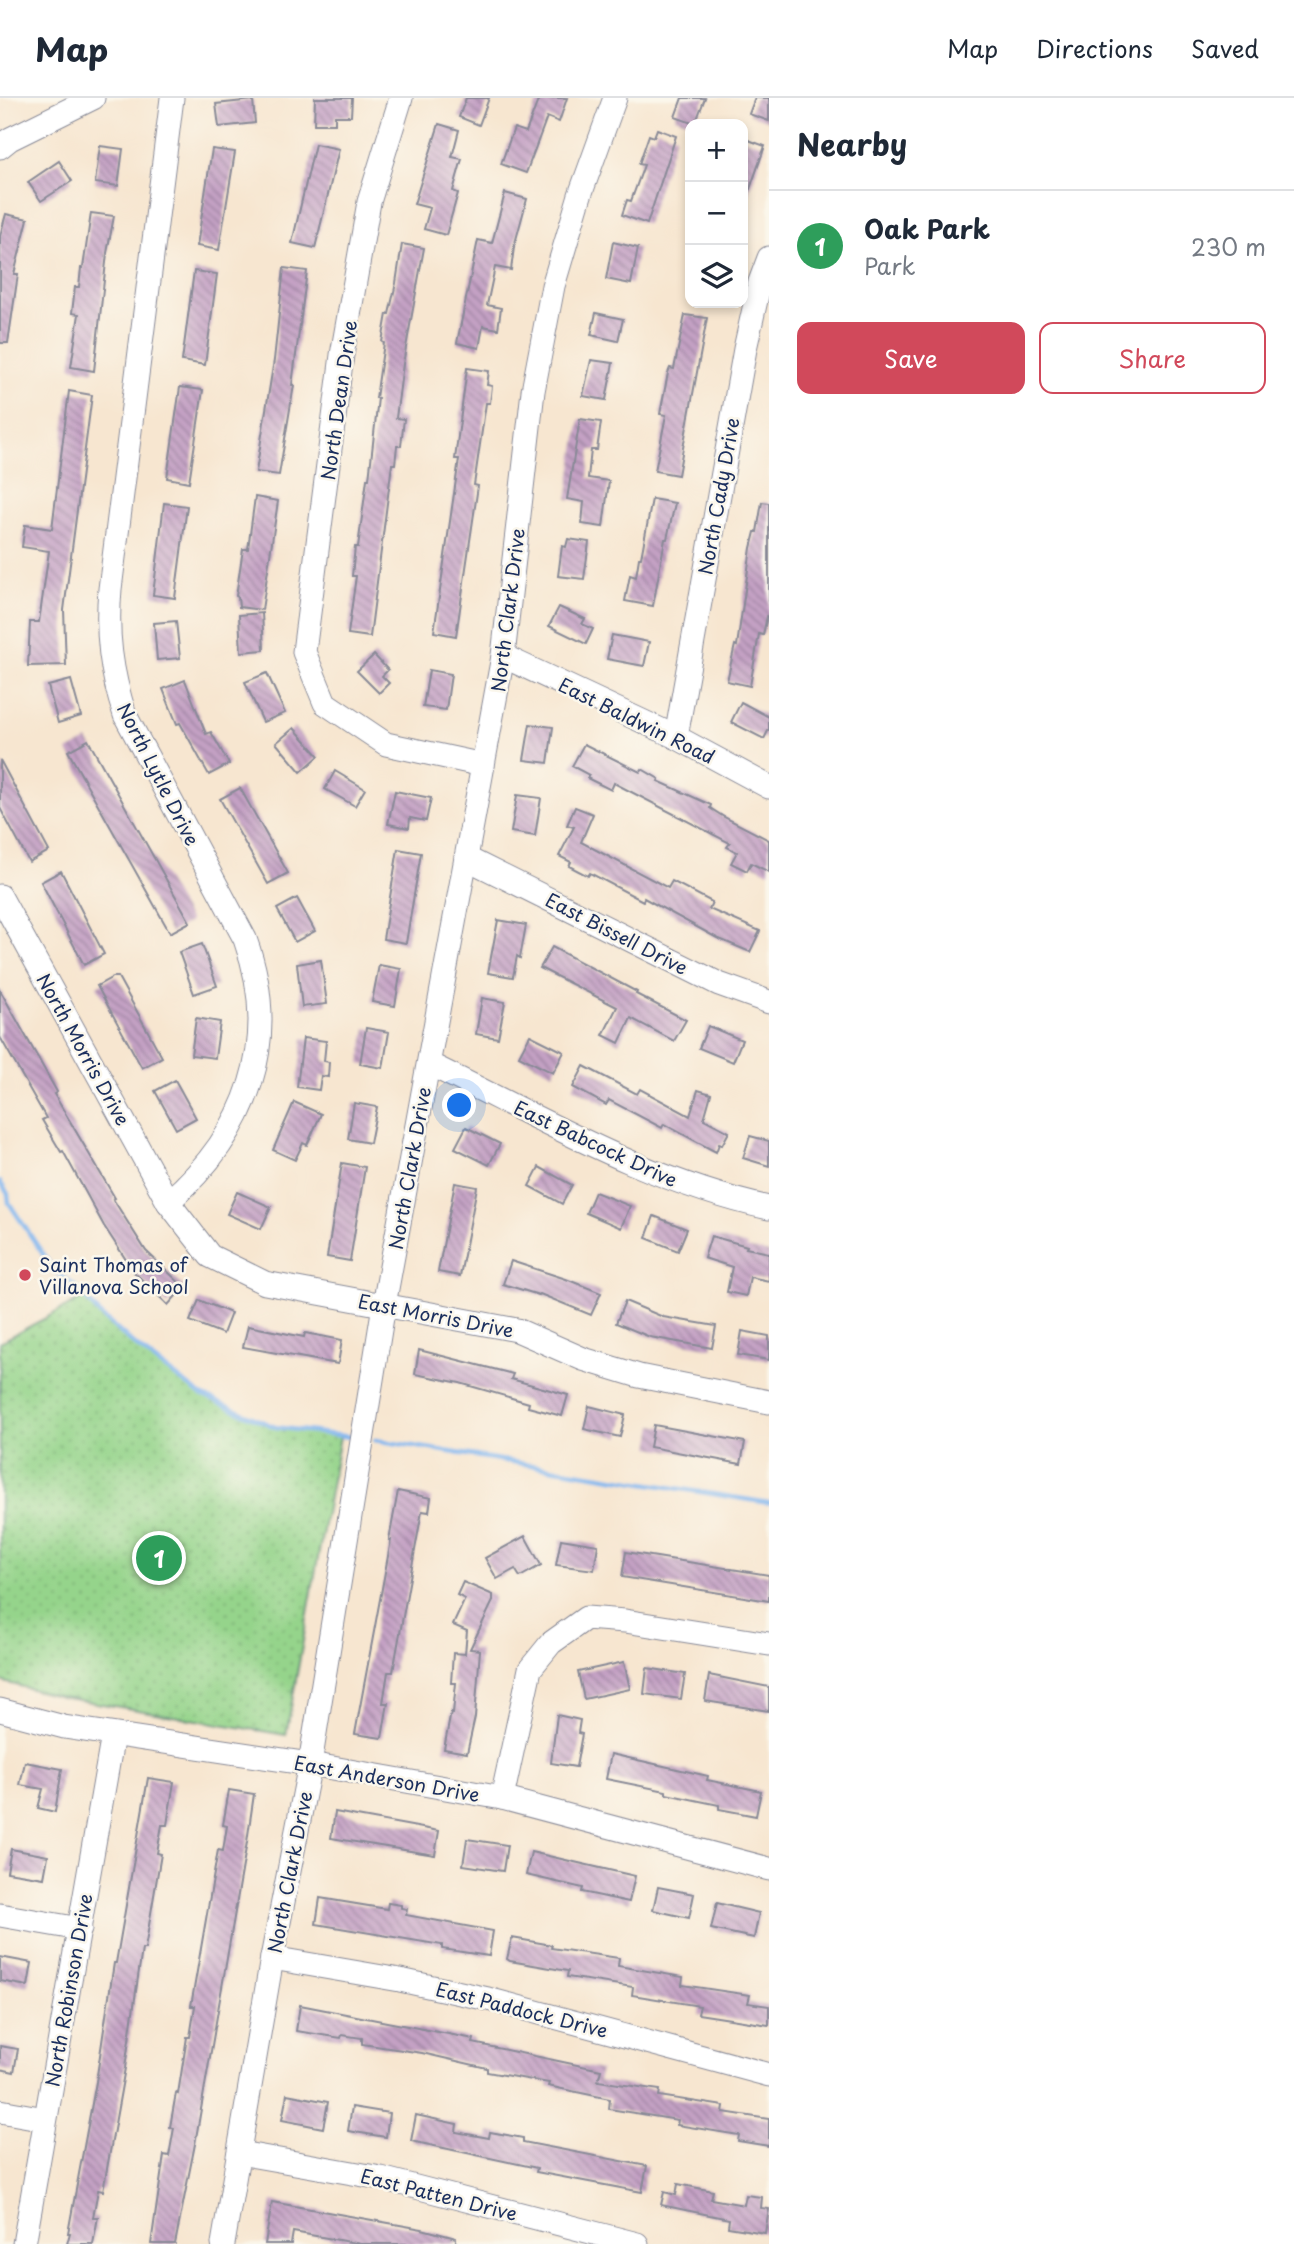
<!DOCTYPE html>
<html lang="en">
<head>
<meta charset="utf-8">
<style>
	body { margin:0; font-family:"Playpen Sans",sans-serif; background:#f2f2f3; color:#1f2937 }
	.controls { position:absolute; right:21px; top:21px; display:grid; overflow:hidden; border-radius:14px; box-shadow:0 4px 10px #0003 }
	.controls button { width:63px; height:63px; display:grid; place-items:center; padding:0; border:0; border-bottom:2px solid #e0e1e3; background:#fff; color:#1f2937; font:35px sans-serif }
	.you { position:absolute; left:460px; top:1008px; width:24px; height:24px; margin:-18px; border:5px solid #fff; border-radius:50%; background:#1a73e8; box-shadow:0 0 0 10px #1a73e833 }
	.badge { display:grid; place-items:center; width:46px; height:46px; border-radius:50%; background:#d1495b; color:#fff; font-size:23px; font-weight:700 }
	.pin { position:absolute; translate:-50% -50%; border:4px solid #fff; box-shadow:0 2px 7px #0006 }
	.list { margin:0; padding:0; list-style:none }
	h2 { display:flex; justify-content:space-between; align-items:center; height:91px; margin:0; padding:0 28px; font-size:30px }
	h2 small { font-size:23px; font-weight:400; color:#747a83 }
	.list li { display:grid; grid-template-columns:46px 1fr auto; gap:21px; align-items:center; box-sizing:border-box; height:112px; padding:0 28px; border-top:2px solid #e0e1e3 }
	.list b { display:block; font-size:26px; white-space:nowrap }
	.list p { margin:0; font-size:23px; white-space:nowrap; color:#747a83 }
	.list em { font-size:23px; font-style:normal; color:#747a83 }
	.actions { display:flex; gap:14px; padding:21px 28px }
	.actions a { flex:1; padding:16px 0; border:2px solid #d1495b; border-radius:14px; text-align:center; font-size:24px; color:#d1495b }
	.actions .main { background:#d1495b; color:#fff }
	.icon { flex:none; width:38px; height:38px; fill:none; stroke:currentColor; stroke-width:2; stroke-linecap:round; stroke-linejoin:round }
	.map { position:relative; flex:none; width:769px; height:2146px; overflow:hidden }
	header { display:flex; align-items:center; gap:42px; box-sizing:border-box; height:98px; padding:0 35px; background:#fff; border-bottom:2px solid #e0e1e3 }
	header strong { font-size:33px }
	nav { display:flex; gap:38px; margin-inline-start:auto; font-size:24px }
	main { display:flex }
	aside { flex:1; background:#fff }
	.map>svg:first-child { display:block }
</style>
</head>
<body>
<header>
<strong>Map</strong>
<nav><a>Map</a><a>Directions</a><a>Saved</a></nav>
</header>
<main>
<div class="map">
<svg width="769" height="2146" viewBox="0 0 769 2146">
	<defs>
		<pattern id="park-dots" width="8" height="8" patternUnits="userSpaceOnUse" patternTransform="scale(1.75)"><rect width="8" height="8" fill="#95d48b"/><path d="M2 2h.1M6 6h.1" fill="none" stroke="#80b67a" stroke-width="1.8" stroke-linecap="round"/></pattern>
		<pattern id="building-back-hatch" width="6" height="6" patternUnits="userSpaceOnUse" patternTransform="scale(1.75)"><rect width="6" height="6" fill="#c4a1c4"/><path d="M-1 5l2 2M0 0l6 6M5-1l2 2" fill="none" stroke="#9e84a2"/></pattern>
	</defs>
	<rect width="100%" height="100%" fill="#fbf7ec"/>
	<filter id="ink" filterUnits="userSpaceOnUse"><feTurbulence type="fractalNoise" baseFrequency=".0143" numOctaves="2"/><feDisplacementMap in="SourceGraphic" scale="14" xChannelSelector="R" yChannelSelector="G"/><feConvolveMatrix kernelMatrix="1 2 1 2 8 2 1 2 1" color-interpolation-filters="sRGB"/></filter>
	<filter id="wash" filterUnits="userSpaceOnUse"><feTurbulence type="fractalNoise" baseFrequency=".00686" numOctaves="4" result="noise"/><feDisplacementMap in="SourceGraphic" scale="28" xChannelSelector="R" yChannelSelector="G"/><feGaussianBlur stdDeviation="1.57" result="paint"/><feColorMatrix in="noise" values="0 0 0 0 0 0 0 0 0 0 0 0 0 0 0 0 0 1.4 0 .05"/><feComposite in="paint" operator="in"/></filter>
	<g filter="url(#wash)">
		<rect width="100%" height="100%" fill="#f7e6d0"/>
		<polygon fill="url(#park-dots)" stroke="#588274" stroke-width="2" points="85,1199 101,1218 143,1254 201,1297 275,1329 340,1338 286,1637 61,1599 0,1583 0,1244"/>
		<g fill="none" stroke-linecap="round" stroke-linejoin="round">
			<g stroke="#80b5ee" stroke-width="4.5">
				<polyline points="0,1084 8,1096 9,1105 54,1173 74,1187 101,1218 143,1254 201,1297 275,1329 351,1339"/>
				<polyline points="375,1342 769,1405"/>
			</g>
		</g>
		<g id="blocks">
			<g fill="url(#building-back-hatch)">
				<polygon points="315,0 352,0 351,18 335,18 335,26 314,26"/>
				<polygon points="466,0 489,0 479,27 459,19"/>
				<polygon points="539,0 567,0 559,24 547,19 526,75 501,66 514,30 526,34"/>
				<polygon points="682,0 705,0 695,26 675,19"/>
				<polygon points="755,0 769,0 769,23 749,16"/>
				<polygon points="253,2 255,25 219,29 216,6"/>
				<polygon points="439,26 459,32 452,59 462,61 453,93 458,95 446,137 424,131 430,110 414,106"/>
				<polygon points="657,31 676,38 647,126 622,117 627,102 631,103 644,67 639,66 649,37 654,39"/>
				<polygon points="743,40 765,48 745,105 743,105"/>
				<polygon points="315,46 339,51 315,150 292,145"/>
				<polygon points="100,48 123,51 118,88 95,85"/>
				<polygon points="212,51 235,54 219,152 197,148"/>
				<polygon points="59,63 72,83 41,103 28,84"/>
				<polygon points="505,95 527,101 514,149 511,172 495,169 487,207 501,210 498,231 483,228 479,250 457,245 478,142 492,145"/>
				<polygon points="91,115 114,118 107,155 94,273 71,269 79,216 72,215 75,189 79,189 81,170 83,170"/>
				<polygon points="6,116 28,121 14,176 18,176 8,245 0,245 0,138"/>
				<polygon points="613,144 638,150 631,186 606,181"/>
				<polygon points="402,146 424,150 403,266 396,320 404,321 401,348 397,348 395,366 392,366 370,539 348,536 356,478 352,478 355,449 358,449 367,381 369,381 378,300 376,300 384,245 382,244 387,216 389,216 396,185"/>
				<polygon points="284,170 307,173 292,287 294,287 279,377 256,374 274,262"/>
				<polygon points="194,173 217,176 205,267 182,263"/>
				<polygon points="596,215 623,221 618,243 591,237"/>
				<polygon points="685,217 707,220 678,377 655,373 666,317 660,316 668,275 670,270 674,271"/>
				<polygon points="591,262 613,265 606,302 583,298"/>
				<polygon points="467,270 489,273 487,287 492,288 490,305 486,305 474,387 478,388 456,538 434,534 459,361 455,361"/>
				<polygon points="180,289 203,292 189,384 167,380"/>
				<polygon points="69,293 92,297 64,512 66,567 28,568 30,524 39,524 49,453 22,449 25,427 52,431"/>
				<polygon points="580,321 601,324 597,352 591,352 588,380 609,383 603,429 582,426 584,404 567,401"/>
				<polygon points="255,399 278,403 262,512 239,509 238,499 236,498 243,451 248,451"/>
				<polygon points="652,401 675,405 667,441 665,441 653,508 625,503 630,477 636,479 639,460 641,460"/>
				<polygon points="762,404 769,405 769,519 767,518 763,537 759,536 750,588 727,583 735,547 737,548 751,450 755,434 757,434"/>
				<polygon points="164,405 187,408 175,500 153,497"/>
				<polygon points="568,441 589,444 584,481 558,478 562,448 566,449"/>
				<polygon points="559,509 585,521 582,526 593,531 586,546 549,528"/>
				<polygon points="262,515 264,552 241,554 239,517"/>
				<polygon points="176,523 180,560 157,562 154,525"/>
				<polygon points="612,537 649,544 644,568 607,561"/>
				<polygon points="374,557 388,572 382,578 389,585 379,595 357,573"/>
				<polygon points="429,572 451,576 446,612 423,609"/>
				<polygon points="267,575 285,615 263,624 245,584"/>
				<polygon points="71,582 81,618 58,625 48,588"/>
				<polygon points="185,582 206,636 211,634 229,666 209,677 180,625 177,626 163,591"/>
				<polygon points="741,604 769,619 769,631 764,641 731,624"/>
				<polygon points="530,626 553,629 548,665 524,662"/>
				<polygon points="294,630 319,658 301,674 276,645"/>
				<polygon points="88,642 190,824 170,835 68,653"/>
				<polygon points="584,646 640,674 642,671 659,681 658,683 711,707 710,710 724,719 769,742 769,774 751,765 747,773 731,765 737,754 727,749 730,745 614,685 611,692 587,680 589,677 572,668"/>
				<polygon points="0,662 49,753 29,764 0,710"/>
				<polygon points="335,673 365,691 355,708 325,691"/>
				<polygon points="240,690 288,775 268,786 220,701"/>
				<polygon points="395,693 431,700 426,723 410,720 409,730 388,726"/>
				<polygon points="517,697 541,700 535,738 511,734"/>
				<polygon points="575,709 593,716 581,744 668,790 672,783 712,804 709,811 760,833 750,854 717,840 644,800 643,803 590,775 588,778 569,768 571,764 559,758 574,729 567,727"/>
				<polygon points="398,751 421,755 406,845 383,841"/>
				<polygon points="61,773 104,856 84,867 41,784"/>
				<polygon points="297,800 315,833 295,844 277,811"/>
				<polygon points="498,822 526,827 520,860 517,858 513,879 488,875"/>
				<polygon points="202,846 217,888 194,896 179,854"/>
				<polygon points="552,849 637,894 636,896 686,922 674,943 631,920 619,945 603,937 617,909 540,870"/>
				<polygon points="321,862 327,906 302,909 297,866"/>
				<polygon points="379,867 401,871 395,908 372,904"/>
				<polygon points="113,879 118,879 162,959 142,970 97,888"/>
				<polygon points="0,892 57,994 54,996 115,1100 113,1101 146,1153 184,1189 168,1207 134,1174 104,1128 63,1053 61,1054 42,1022 46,1020 0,939"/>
				<polygon points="482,900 505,904 498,940 476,936"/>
				<polygon points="196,920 220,924 215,960 191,957"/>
				<polygon points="708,928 742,942 733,964 699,950"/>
				<polygon points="366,930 389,934 383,970 360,966"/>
				<polygon points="530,937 564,954 553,975 519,958"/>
				<polygon points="303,940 326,943 324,963 329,964 328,979 321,978 319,992 297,989"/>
				<polygon points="584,968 637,996 640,991 690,1018 698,992 711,996 704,1021 729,1034 722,1047 719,1046 716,1054 664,1026 662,1030 609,1002 606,1007 573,989"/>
				<polygon points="175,982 196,1020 176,1031 155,993"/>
				<polygon points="294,1004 321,1016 307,1047 303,1045 295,1062 273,1052"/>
				<polygon points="354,1005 377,1009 370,1045 348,1041"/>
				<polygon points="466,1029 500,1046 489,1067 455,1050"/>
				<polygon points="750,1038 769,1043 769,1068 743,1060"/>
				<polygon points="342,1065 365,1069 350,1163 327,1159"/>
				<polygon points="539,1069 572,1087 562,1106 529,1088"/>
				<polygon points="455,1085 477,1089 460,1178 438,1174"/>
				<polygon points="237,1094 271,1109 261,1131 227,1116"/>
				<polygon points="595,1094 630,1108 621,1130 586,1115"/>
				<polygon points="654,1118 687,1131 678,1153 646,1140"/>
				<polygon points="711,1138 747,1148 746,1150 769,1155 769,1183 750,1179 746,1198 727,1194 732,1169 704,1160"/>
				<polygon points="511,1163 566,1181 601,1195 591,1217 540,1196 539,1197 503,1186"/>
				<polygon points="199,1202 231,1215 223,1236 190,1223"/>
				<polygon points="625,1203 663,1219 716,1228 712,1250 650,1239 616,1225"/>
				<polygon points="248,1228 304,1239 305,1235 342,1242 338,1266 243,1249"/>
				<polygon points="742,1233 769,1238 769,1262 738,1257"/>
				<polygon points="419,1252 513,1276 511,1281 568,1297 562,1318 528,1309 529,1305 460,1285 415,1276"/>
				<polygon points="589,1308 625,1317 620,1339 584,1331"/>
				<polygon points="654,1327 745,1344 741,1366 650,1349"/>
				<polygon points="398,1393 431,1400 429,1414 422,1413 393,1574 388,1574 383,1605 388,1605 382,1640 355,1636 391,1442 389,1442"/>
				<polygon points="525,1438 541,1467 520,1479 515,1471 497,1481 485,1460"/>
				<polygon points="561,1441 598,1447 594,1472 556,1467"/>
				<polygon points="626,1454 769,1477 769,1503 622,1479"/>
				<polygon points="463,1484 493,1497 493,1503 470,1551 480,1552 475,1619 467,1655 444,1651 451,1614 453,1615 456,1585 451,1585 453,1555 465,1556 467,1533 453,1527 465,1501 457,1497"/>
				<polygon points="624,1564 630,1591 584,1601 578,1574"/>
				<polygon points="647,1570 685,1576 681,1601 644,1596"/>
				<polygon points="709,1577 769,1589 769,1613 705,1603"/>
				<polygon points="557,1617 580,1622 578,1635 582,1636 576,1669 551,1665"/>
				<polygon points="611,1656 708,1678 707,1682 761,1693 756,1718 719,1711 719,1707 666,1696 666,1693 606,1681"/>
				<polygon points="25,1664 62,1671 55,1714 38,1710 43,1691 20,1687"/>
				<polygon points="148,1680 174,1684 167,1727 162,1727 157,1755 161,1756 145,1851 142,1851 125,1970 103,2093 98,2092 93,2119 98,2119 93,2146 67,2146 70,2135 68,2135 96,1984 114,1865 116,1865"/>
				<polygon points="229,1692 254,1696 247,1744 195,2046 175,2146 151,2146 164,2057 169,2058 174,2030 170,2029 176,1995 178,1996 187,1939 190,1939 195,1908 191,1908 218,1752 223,1753 227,1728 223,1727"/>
				<polygon points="335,1714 439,1733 435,1757 331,1740"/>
				<polygon points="467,1741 507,1747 503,1773 463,1767"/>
				<polygon points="11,1751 48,1758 44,1780 7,1774"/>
				<polygon points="531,1754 635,1778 629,1804 582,1794 583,1790 526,1777"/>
				<polygon points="658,1789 694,1796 689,1820 653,1812"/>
				<polygon points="320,1800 387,1811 388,1805 401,1807 401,1810 407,1811 406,1817 493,1833 489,1858 442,1851 442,1847 316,1826"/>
				<polygon points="717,1805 759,1815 754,1840 711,1831"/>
				<polygon points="512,1840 552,1847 551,1850 619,1860 618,1868 683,1879 682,1887 750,1897 748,1905 769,1908 769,1927 698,1916 700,1908 632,1897 633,1889 567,1879 568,1873 510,1863 507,1861"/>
				<polygon points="0,1859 32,1865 28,1888 0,1883"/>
				<polygon points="300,1907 474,1941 473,1945 601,1972 598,1983 660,1992 659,1998 724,2008 723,2014 769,2021 769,2048 738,2043 739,2037 677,2027 678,2022 609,2011 610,2001 548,1988 549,1985 487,1974 487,1970 422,1955 362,1946 362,1940 342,1937 341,1940 296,1933"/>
				<polygon points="0,1948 18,1951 14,1974 0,1971"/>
				<polygon points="287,1996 328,2004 323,2030 282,2022"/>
				<polygon points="352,2009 389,2015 386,2039 348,2033"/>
				<polygon points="416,2017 457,2026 456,2034 489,2040 490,2034 523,2040 523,2044 647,2068 642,2094 536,2074 537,2070 411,2043"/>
				<polygon points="678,2086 713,2093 711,2101 744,2107 746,2097 762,2099 761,2110 769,2111 765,2135 728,2129 729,2121 661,2107 664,2094 676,2097"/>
				<polygon points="272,2104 422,2131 456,2140 456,2146 361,2146 293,2134 291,2146 265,2146"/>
			</g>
		</g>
	</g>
	<g filter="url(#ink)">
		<use href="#blocks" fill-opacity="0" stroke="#898a97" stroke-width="2"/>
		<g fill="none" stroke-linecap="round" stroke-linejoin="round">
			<g stroke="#898a97" stroke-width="25">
				<g id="minor">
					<polyline points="401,0 369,104 342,257 304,554 325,605 386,646 483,667"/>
					<polyline points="0,49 10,41 93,0"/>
					<polyline points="503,558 676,639 769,689"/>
					<polyline points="676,639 745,251 760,184 769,160"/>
					<polyline points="466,760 719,886 769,904"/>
					<polyline points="0,798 168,1104 210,1158 265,1185 517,1232 583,1261 639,1278 769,1304"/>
					<path d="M 429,966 C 539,1019 648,1084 769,1110"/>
					<path d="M 168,1104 C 248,1035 282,943 245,841 L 125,617 C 111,574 106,536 110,491 L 172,0"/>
					<polyline points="0,1612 64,1629 310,1666 502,1700 769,1771"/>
					<polyline points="502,1700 530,1571 551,1545 586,1520 625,1523 769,1546"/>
					<polyline points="0,1817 80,1831"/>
					<polyline points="272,1860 400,1882 488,1901 769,1977"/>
					<polyline points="0,2013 45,2021"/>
					<polyline points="239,2055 381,2080 637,2146"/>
					<polyline points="24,2146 113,1637"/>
					<polyline points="223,2146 272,1860 310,1666 384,1207 503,558 533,293 553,188 580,97 615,0"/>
				</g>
			</g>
			<use href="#minor" stroke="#fff" stroke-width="23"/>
		</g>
	</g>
	<circle fill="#d1495b" stroke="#fbf7ec" stroke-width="2.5" cx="25" cy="1177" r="7"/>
	<g text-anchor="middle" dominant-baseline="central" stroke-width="5" stroke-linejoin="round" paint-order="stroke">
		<g font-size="19" fill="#1b2f5e" stroke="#fbf7ec">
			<text transform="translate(338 302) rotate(-82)">North Dean Drive</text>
			<text transform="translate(718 398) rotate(-80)">North Cady Drive</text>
			<text transform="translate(507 512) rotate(-83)">North Clark Drive</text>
			<text transform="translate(637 622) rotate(26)">East Baldwin Road</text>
			<text transform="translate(159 676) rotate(63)">North Lytle Drive</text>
			<text transform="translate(617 835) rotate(27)">East Bissell Drive</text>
			<text transform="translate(84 951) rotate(61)">North Morris Drive</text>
			<text transform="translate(596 1045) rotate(25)">East Babcock Drive</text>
			<text transform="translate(409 1070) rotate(-80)">North Clark Drive</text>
			<text transform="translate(436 1217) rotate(11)">East Morris Drive</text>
			<text transform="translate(387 1680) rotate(10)">East Anderson Drive</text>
			<text transform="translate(289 1774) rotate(-79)">North Clark Drive</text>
			<text transform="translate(68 1892) rotate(-80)">North Robinson Drive</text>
			<text transform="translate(522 1911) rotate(14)">East Paddock Drive</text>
			<text transform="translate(439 2096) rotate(14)">East Patten Drive</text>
		</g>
		<g font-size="19" fill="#1b2f5e" stroke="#fbf7ec" text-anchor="start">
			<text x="39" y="1166">Saint Thomas of<tspan x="39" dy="22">Villanova School</tspan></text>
		</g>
	</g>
</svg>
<div class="controls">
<button>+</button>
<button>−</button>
<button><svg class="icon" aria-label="layers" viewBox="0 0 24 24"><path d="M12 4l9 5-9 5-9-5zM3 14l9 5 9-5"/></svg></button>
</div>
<div class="you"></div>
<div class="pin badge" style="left:159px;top:1460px;background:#2e9e5b">1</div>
</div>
<aside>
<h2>Nearby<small></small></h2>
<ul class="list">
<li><span class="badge" style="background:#2e9e5b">1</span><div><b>Oak Park</b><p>Park</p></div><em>230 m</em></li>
</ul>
<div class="actions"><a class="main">Save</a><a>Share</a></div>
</aside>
</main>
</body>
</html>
